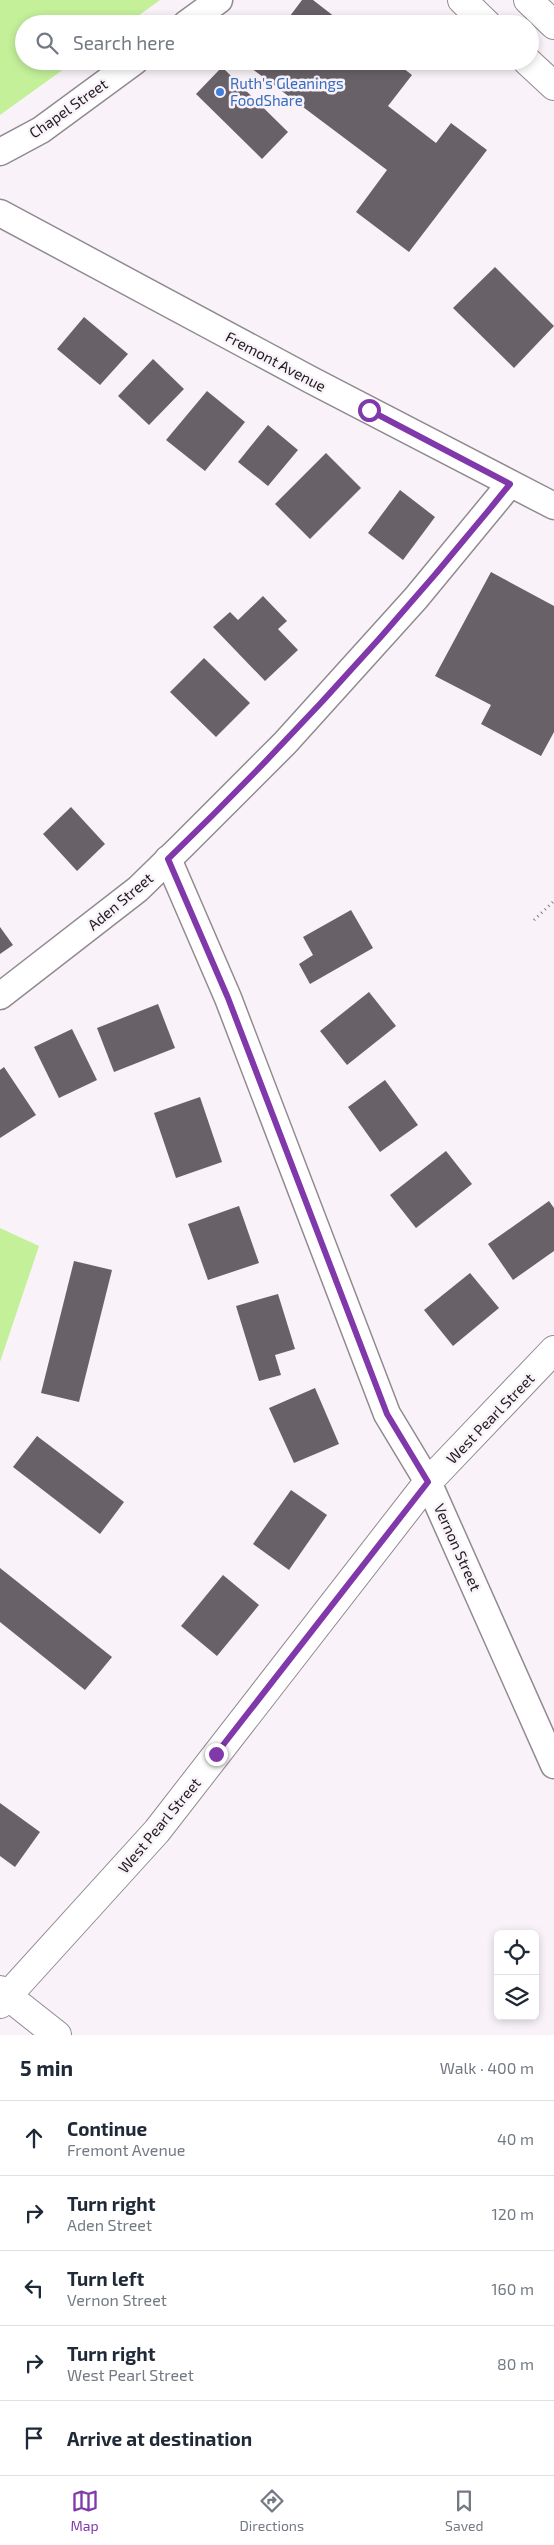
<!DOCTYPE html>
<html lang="en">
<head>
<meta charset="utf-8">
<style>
	body { margin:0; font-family:"Exo 2",sans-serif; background:#f2f2f3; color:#1f2937 }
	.controls { position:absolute; right:15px; bottom:15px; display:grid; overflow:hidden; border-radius:8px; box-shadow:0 2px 8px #0003 }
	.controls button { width:45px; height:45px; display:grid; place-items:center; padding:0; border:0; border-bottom:1px solid #e0e1e3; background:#fff; color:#1f2937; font:25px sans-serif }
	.stop { position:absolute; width:15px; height:15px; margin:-11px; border:4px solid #8038aa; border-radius:50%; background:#fff }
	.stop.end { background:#8038aa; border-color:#fff; box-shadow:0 1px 5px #0008 }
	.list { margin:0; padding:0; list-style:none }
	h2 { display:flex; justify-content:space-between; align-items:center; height:65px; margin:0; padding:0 20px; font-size:21px }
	h2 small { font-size:16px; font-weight:400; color:#747a83 }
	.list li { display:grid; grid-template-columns:32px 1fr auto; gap:15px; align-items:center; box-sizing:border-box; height:75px; padding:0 20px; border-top:1px solid #e0e1e3 }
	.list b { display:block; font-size:19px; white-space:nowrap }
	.list p { margin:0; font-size:16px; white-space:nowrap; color:#747a83 }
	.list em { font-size:16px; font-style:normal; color:#747a83 }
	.icon { flex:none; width:28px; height:28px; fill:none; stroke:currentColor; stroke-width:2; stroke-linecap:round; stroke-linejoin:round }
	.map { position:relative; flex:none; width:554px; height:2035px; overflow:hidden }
	.search { position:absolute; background:#fff; box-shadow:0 2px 8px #0003; left:15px; right:15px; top:15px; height:55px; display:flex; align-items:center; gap:12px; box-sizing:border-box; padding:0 18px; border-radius:28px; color:#747a83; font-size:19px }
	.sheet { height:440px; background:#fff }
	nav { display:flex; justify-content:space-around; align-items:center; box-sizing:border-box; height:70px; border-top:1px solid #e0e1e3; background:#fff; font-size:14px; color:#747a83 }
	nav a { display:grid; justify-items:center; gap:2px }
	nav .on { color:#8038aa }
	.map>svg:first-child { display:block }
</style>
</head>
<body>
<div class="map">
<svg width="554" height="2035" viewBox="0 0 554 2035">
	<rect width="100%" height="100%" fill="#f9f3f9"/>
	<g fill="#c4f09a">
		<polygon points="0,0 160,0 127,24 24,24 24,61 75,61 0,115"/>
		<polygon points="0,1228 39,1246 0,1362"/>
	</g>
	<g fill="#686268">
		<polygon points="302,0 313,0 344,24 284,24"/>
		<polygon points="256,61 394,61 412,75 388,106 436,143 451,123 487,150 409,252 356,212 387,170 251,68"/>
		<polygon points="222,67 288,132 262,159 196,94"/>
		<polygon points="495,267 554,326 514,368 453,308"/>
		<polygon points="84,317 128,354 100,385 57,349"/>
		<polygon points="153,359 184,389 149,425 118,396"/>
		<polygon points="207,391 245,422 205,471 166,440"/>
		<polygon points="268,425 298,450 268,486 238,462"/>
		<polygon points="326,453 361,488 310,539 275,504"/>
		<polygon points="400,490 435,517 403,560 368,533"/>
		<polygon points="491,572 554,606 554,732 541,756 481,724 491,705 435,676"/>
		<polygon points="263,596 287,621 278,629 298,650 265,681 213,627 230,612 238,620"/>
		<polygon points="204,658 250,703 216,737 170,692"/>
		<polygon points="71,807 105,844 77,871 43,834"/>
		<polygon points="351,910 373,948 310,984 299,964 313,955 303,937"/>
		<polygon points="0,927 13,945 0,954"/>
		<polygon points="369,992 396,1026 347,1065 320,1031"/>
		<polygon points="158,1004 175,1048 114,1072 97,1028"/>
		<polygon points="72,1029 97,1080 59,1098 34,1047"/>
		<polygon points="4,1067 36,1115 0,1138 0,1070"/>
		<polygon points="385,1080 418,1125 380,1152 348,1107"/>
		<polygon points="200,1097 222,1162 176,1178 154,1113"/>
		<polygon points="446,1151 472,1184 416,1228 390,1195"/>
		<polygon points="549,1201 554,1208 554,1251 513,1280 488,1244"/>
		<polygon points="239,1206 259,1263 208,1280 188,1224"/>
		<polygon points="74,1261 112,1270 79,1402 41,1393"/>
		<polygon points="470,1273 499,1308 453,1346 424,1310"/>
		<polygon points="278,1294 295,1349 275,1355 281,1375 259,1381 236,1306"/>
		<polygon points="315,1388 339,1444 294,1463 269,1408"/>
		<polygon points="37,1436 124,1502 100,1534 13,1467"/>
		<polygon points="291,1490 327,1515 289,1570 253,1544"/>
		<polygon points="0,1568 112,1657 85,1690 0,1622"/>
		<polygon points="223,1575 259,1605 217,1656 181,1626"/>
		<polygon points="0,1803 40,1832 15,1867 0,1856"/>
	</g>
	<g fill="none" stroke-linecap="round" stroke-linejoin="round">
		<g stroke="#918a90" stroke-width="29">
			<g id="minor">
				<polyline points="186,24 219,0"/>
				<polyline points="0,152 41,130 135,61"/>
				<polyline points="0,213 313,381 554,506"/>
				<polyline points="168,859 228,998 387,1414 428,1482 554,1765"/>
				<polyline points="0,996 138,889 182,846 285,743 416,598 510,484"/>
			</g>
		</g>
		<g stroke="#918a90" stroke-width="30">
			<g id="tertiary">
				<polyline points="0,1990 57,2035"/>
				<polyline points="0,2004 157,1831 428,1482 554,1350"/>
			</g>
		</g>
		<g stroke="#918a90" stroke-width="30">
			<g id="primary">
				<polyline points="462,0 487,24"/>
				<polyline points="528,0 554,25"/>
				<polyline points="527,61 554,86"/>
			</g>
		</g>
		<polyline stroke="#837f83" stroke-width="3" stroke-dasharray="1 4" stroke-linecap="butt" points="534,920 554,901"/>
		<use href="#minor" stroke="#fff" stroke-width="26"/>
		<use href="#tertiary" stroke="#fff" stroke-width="28"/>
		<use href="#primary" stroke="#fff" stroke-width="28"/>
	</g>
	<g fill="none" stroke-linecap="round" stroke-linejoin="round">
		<path stroke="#8038aa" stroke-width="6" d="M 216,1754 L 428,1482 L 387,1414 L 228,998 L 168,859 C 290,741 404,616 510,484 L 369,410"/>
	</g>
	<circle fill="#3f7fe0" stroke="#f9f3f9" stroke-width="2" cx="220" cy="92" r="5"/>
	<g text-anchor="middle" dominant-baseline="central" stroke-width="5" stroke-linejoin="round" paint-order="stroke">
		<g font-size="15" fill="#366cbe" stroke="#f9f3f9" text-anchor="start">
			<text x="230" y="83">Ruth's Gleanings<tspan x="230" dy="17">FoodShare</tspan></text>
		</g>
		<g font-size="15" fill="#1f1c1f" stroke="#f9f3f9">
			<text transform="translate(68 108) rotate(-35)">Chapel Street</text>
			<text transform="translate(276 361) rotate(28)">Fremont Avenue</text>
			<text transform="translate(120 901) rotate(-40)">Aden Street</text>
			<text transform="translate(490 1418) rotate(-46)">West Pearl Street</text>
			<text transform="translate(458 1547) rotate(66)">Vernon Street</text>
			<text transform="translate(159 1825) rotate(-50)">West Pearl Street</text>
		</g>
	</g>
</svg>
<div class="controls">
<button><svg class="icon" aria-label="locate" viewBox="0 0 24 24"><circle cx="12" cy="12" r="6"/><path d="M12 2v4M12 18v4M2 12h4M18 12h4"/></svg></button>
<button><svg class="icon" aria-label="layers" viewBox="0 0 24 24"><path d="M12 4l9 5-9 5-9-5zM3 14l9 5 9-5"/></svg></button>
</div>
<div class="stop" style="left:369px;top:410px"></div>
<div class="stop end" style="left:216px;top:1754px"></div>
<div class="search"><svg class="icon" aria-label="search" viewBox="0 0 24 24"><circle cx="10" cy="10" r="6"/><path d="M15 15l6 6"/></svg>Search here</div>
</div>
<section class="sheet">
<h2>5 min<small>Walk · 400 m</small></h2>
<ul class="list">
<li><svg class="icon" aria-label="ahead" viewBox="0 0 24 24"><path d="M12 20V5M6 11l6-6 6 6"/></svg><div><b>Continue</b><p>Fremont Avenue</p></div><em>40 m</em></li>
<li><svg class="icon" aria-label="right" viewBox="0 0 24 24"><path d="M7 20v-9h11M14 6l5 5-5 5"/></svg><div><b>Turn right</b><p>Aden Street</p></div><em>120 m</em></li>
<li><svg class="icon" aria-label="left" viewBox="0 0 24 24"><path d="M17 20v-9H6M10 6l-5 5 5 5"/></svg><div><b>Turn left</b><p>Vernon Street</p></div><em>160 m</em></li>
<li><svg class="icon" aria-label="right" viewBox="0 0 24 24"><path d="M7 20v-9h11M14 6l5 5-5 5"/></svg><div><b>Turn right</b><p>West Pearl Street</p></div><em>80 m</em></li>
<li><svg class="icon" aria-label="arrive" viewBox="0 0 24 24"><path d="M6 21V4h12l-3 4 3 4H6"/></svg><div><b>Arrive at destination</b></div></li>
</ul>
</section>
<nav>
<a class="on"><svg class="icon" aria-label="map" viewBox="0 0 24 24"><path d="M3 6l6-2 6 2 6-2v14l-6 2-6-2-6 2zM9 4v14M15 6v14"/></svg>Map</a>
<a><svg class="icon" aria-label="directions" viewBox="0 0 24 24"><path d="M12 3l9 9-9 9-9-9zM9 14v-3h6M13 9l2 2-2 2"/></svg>Directions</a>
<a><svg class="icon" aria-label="saved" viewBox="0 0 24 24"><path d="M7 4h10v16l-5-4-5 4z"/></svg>Saved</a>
</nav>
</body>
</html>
